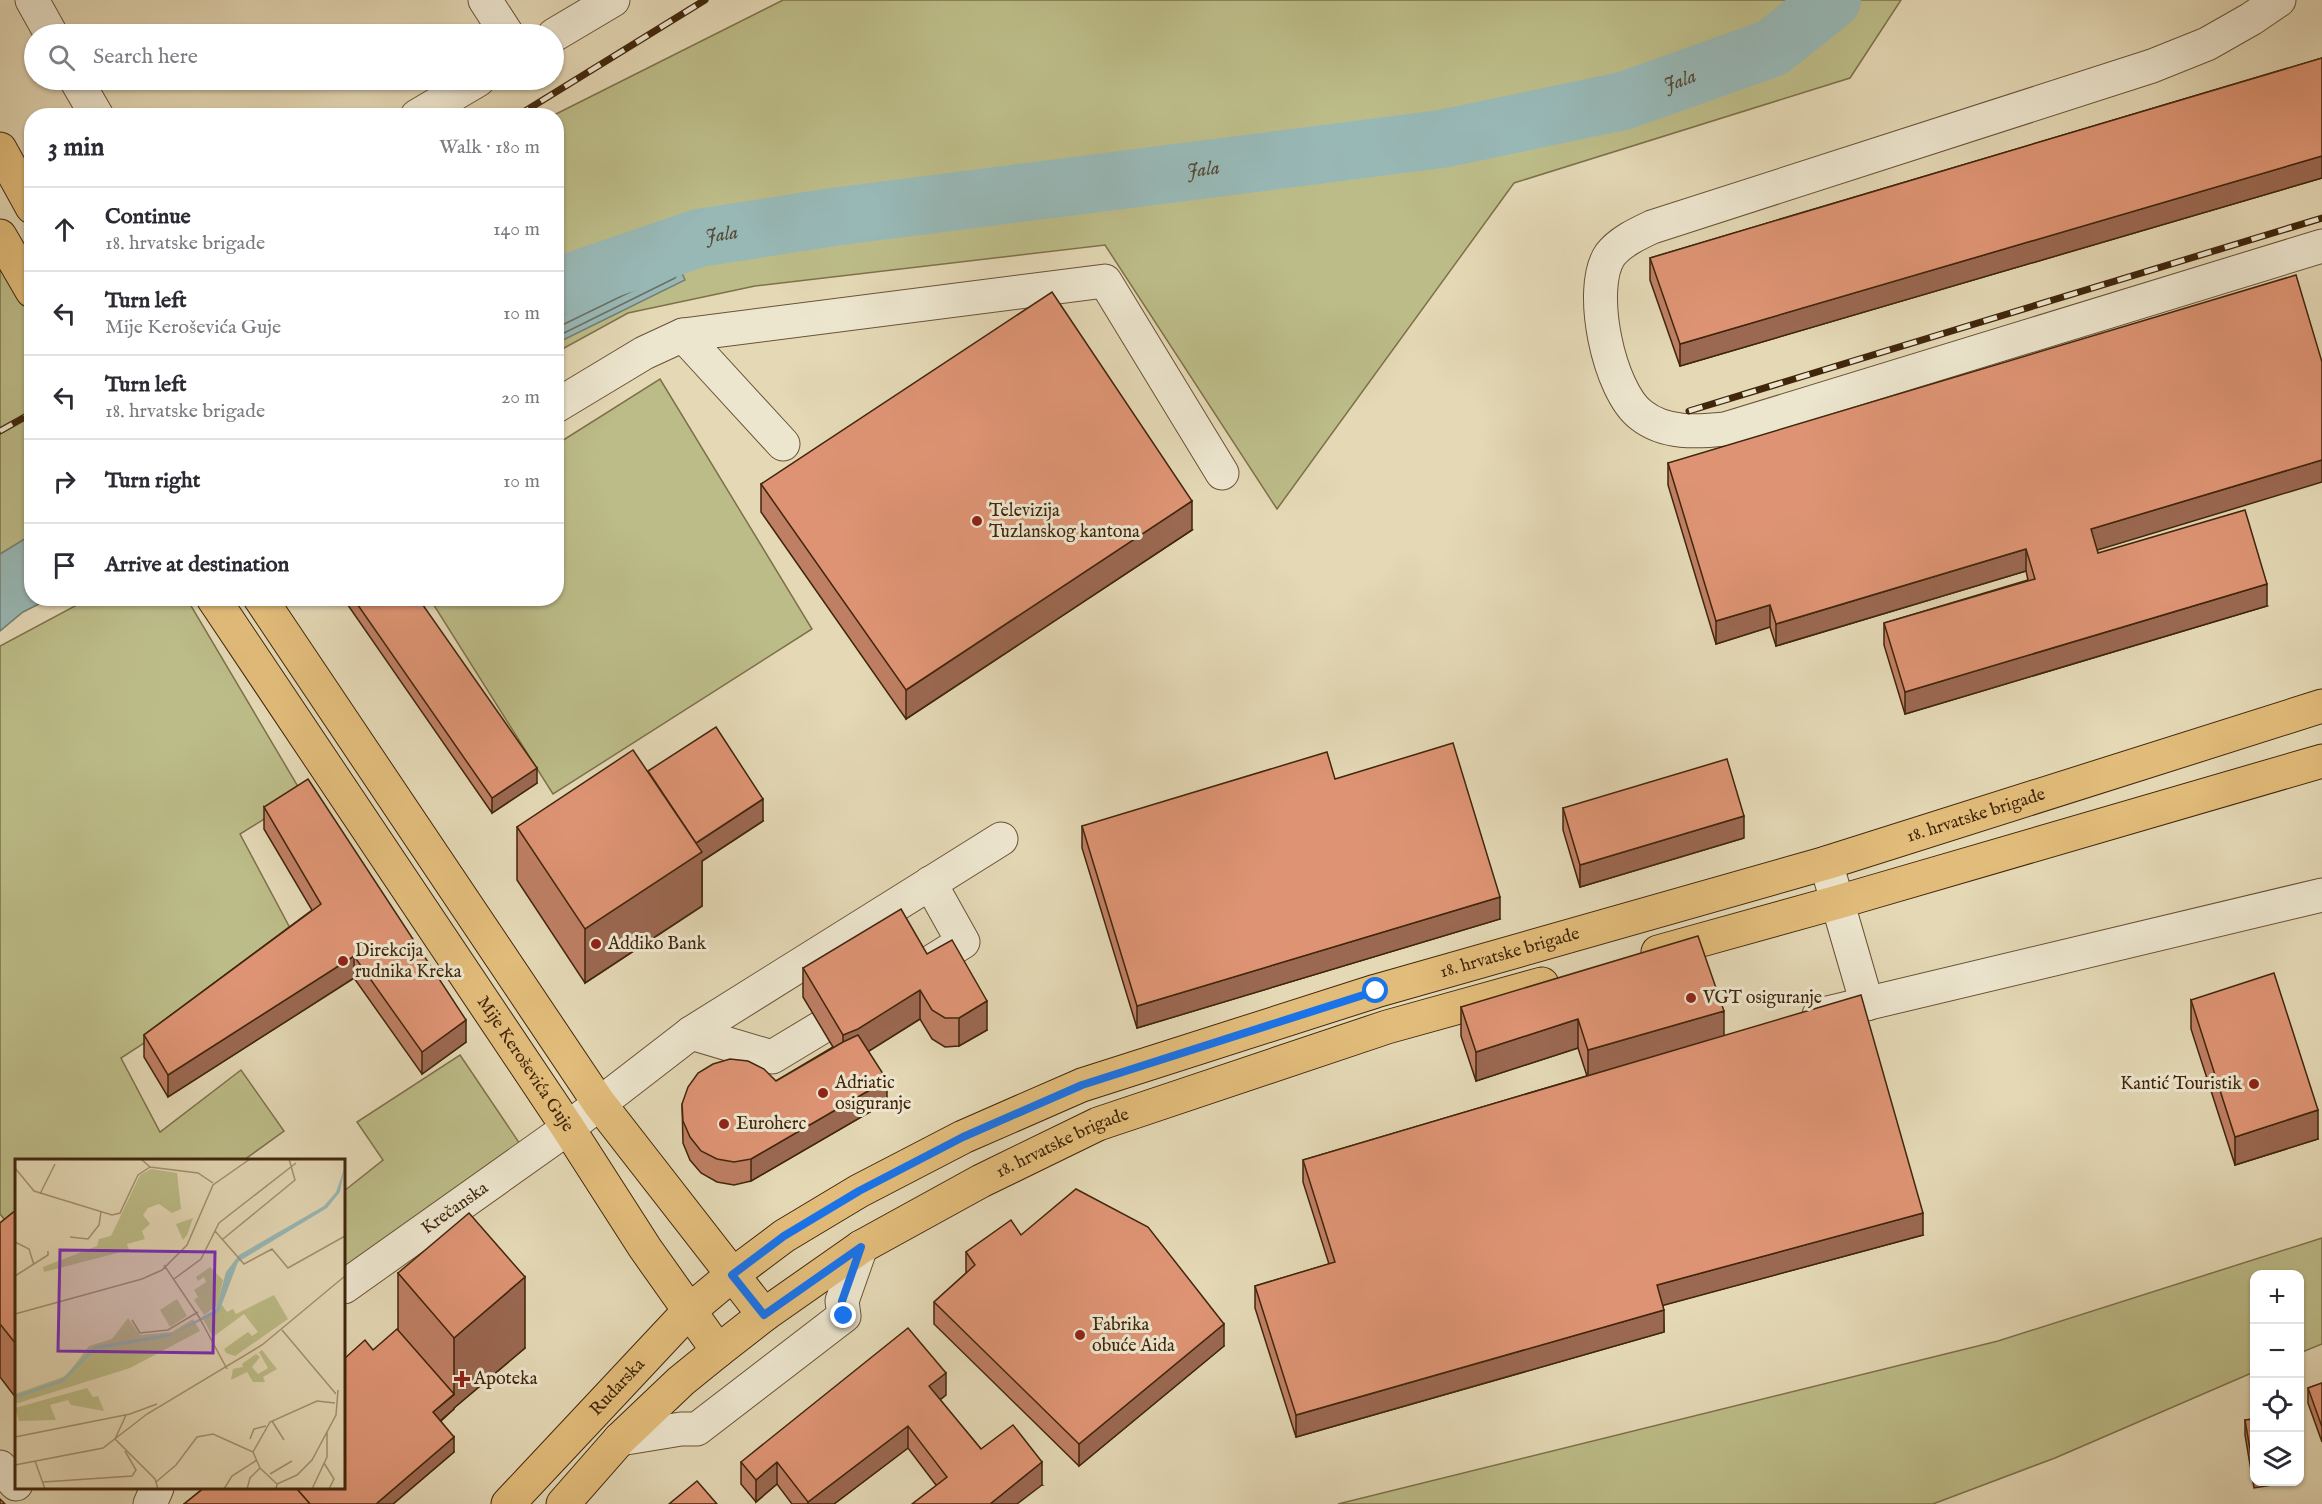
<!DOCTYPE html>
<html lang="en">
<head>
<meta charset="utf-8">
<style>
	body { margin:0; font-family:"IM FELL English",serif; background:#f2f2f3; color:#2b2b33 }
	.controls { position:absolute; right:18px; bottom:18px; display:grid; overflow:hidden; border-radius:12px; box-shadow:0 2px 4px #0004 }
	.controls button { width:54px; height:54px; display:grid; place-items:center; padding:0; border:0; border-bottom:2px solid #e1e1e2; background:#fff; color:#2b2b33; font:30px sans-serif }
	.stop { position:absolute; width:18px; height:18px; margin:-14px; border:4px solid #1a73e8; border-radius:50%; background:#fff }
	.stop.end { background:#1a73e8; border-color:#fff; box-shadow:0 2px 6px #0008 }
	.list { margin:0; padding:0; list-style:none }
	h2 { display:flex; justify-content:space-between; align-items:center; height:78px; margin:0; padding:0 24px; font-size:26px }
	h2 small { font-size:20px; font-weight:400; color:#7c7c81 }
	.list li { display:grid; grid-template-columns:39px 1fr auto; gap:18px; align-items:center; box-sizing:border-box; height:84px; padding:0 24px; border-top:2px solid #e1e1e2 }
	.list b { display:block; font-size:22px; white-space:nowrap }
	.list p { margin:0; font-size:20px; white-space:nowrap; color:#7c7c81 }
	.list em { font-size:20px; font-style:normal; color:#7c7c81 }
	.icon { flex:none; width:33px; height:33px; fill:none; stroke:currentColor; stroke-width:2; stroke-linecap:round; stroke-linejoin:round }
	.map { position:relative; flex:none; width:2322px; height:1504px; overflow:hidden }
	.search { position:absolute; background:#fff; box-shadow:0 2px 4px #0004; left:24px; top:24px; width:540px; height:66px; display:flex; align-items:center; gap:15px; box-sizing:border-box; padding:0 21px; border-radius:33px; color:#7c7c81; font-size:22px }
	.panel { position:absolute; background:#fff; box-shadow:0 2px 4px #0004; left:24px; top:108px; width:540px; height:498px; border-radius:24px }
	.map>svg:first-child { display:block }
</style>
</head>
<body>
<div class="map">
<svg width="2322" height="1504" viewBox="0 0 2322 1504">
	<rect width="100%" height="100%" fill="#e4d8b5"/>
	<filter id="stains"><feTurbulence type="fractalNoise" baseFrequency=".00333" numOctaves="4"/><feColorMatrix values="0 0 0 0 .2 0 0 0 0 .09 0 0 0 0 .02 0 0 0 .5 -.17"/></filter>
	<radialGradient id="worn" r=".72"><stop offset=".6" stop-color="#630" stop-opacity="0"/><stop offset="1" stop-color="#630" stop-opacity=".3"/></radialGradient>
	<g fill="#bcbc88" stroke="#7e714a" stroke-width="1.5">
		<polygon points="783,0 1901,0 1850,78 1514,183 1277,509 1105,245 755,286 628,313 557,352 556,116 552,116"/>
		<polygon points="0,249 31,291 32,573 0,591"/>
		<polygon points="660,379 812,629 553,794 430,599 556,598 557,444"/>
		<polygon points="88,599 187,599 303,795 240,834 298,943 121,1058 160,1132 241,1070 284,1131 244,1160 16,1160 16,1233 0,1214 0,646"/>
		<polygon points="460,1055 522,1147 344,1275 344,1191 383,1160 357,1122"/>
		<polygon points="2322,1238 2322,1344 2300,1353 2300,1274 2254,1274 2254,1372 2055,1458 1933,1504 1338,1504 1998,1341"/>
	</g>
	<g fill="#98b8b6" stroke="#757e72" stroke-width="1.5">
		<polygon points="667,240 685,280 557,343 557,282"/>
		<polygon points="31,535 32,598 49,599 23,612 0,631 0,554"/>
	</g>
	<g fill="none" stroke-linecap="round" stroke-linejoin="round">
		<g stroke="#6c6f61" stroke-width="1.5">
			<polyline points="556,287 662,249 665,250 676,276 675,278 556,337"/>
			<polyline points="556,294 658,258 661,260 667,272 665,275 556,328"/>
			<polyline points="556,303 566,302 617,283 621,285 619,288 556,318"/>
		</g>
		<path stroke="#98b8b6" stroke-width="58" id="s1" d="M 556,287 L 699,238 L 833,217 L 1441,139 L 1623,101 L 1772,48 L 1832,0"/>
		<g stroke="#6a5236" stroke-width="35">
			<g id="minor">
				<polyline points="32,0 51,34"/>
				<polyline points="485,0 507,34"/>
				<path d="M 2279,0 L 2251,19 L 2207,44 L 2152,66 L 1652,227 C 1637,234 1620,242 1610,255 C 1587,289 1609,391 1641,415 C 1665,434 1697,432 1725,429 L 2322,246"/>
				<polyline points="554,35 613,0"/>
				<polyline points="76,80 97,116"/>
				<polyline points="417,116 478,80"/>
				<polyline points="683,335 783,444"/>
				<polyline points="556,406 644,353 683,335 1105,281 1222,473"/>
				<polyline points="1826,863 1867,1004"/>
				<polyline points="918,970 963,942 930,883"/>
				<polyline points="1819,1015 2322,895"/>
				<polyline points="691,1033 772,1057 860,1004"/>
				<path id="s2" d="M 344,1287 L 568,1128 L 691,1033 L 1001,839"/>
				<polyline points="620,1439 681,1429 697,1429 844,1316 842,1301 861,1247"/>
				<polyline points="0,1467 16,1484"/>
				<polyline points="150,1504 157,1488"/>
			</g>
		</g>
		<g stroke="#41260c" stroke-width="35">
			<g id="major">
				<polyline points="0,149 32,207"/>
				<polyline points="0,236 32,291"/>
				<path id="s3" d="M 213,598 L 568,1128 L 645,1248 L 718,1351"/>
				<polyline points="260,598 599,1103 764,1315"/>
				<polyline points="1658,952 1838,902 2322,761"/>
				<path id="s4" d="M 508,1504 L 689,1311 L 732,1275 L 784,1236 L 859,1191 L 963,1137 L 1082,1085 L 1376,991 L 1826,863 L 2322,706"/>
				<path id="s5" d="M 563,1504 L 620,1439 L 681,1381 L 718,1351 L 764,1315 L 861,1247 L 981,1181 L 1098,1124 L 1387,1027 L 1542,984"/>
			</g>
		</g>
		<use href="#minor" stroke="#ede6cf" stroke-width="33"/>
		<use href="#major" stroke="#e2bc7a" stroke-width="33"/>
		<g stroke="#41260c" stroke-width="7">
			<g id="rail">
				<polyline points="517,116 705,0"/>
				<polyline points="1689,411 2322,218"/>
				<polyline points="0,431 32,413"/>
			</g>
		</g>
		<use href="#rail" stroke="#ede6cf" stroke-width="4.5" stroke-dasharray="14" stroke-linecap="butt"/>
	</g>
	<g fill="#bf7f64" stroke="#41260c" stroke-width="1.5">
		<polygon points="2322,58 2322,178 1680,366 1650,280 1650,258"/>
		<polygon points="1668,463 2097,550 2098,553 2267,606 1905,714 1884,645 1884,623 2028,580 2026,571 1776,646 1770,627 1716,644 1668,485"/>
		<polygon points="761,484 1192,530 906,719 761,512"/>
		<polygon points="343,598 418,598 537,783 492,813"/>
		<polygon points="648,771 763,821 702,861 702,906 585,983 517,880 517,827"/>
		<polygon points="1335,779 1500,919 1137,1028 1082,848 1082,826"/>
		<polygon points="264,807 466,1042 422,1074 354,978 168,1097 144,1057 144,1035 312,910 264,829"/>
		<polygon points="1563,808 1744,838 1580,887 1563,830"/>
		<polygon points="927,954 987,1030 959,1046 945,1047 932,1039 920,1019 868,1051 887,1102 751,1181 734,1185 717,1182 701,1173 690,1160 683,1143 682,1104 776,1081 833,1047 803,997 803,968"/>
		<polygon points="2191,1000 2318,1139 2235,1165 2191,1029"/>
		<polygon points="1461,1007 1724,1036 1923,1235 1663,1305 1664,1332 1296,1437 1255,1308 1255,1286 1329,1264 1303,1182 1303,1160 1587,1076 1578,1048 1476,1081 1461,1036"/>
		<polygon points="16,1210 16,1398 0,1377 0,1223"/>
		<polygon points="1021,1235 1224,1346 1079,1466 934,1324 934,1302 966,1273 966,1252"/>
		<polygon points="398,1273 525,1348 454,1408 454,1409 441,1421 454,1452 393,1504 184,1504 373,1350 398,1331"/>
		<polygon points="2322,1383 2322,1442 2308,1403 2308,1388"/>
		<polygon points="946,1395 940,1400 981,1449 1042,1485 936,1485 908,1448 834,1504 792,1504 777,1484 756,1502 741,1484 741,1462"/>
		<polygon points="2254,1419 2254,1482 2291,1482 2254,1488 2245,1435 2245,1420"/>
	</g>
	<g fill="#9b6851" stroke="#41260c" stroke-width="1.5">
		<polygon points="2322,156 2322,178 1680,366 1680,344"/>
		<polygon points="2322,460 2322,482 2091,552 2091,529"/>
		<polygon points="1192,501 1192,530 906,719 906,690"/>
		<polygon points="2026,549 2026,571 1776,646 1776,624"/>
		<polygon points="2267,584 2267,606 1905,714 1905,692"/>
		<polygon points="1770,605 1770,627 1716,644 1716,621"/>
		<polygon points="537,768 537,783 492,813 492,798"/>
		<polygon points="763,799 763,821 702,861 702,906 585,983 585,929 681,853"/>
		<polygon points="1744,816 1744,838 1580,887 1580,865"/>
		<polygon points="1500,897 1500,919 1137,1028 1137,1006"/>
		<polygon points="354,956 354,978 168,1097 168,1075"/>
		<polygon points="920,990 920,1019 858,1058 843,1064 843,1035"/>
		<polygon points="987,1001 987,1030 959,1046 959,1018"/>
		<polygon points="1724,1011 1724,1040 1588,1079 1588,1050"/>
		<polygon points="1578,1019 1578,1048 1476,1081 1476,1052"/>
		<polygon points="466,1020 466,1042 422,1074 422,1052"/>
		<polygon points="887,1080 887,1102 751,1181 751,1159"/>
		<polygon points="2318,1110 2318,1139 2235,1165 2235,1137"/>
		<polygon points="1923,1213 1923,1235 1657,1307 1657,1285"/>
		<polygon points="525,1277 525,1348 454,1408 454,1409 433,1427 433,1412 454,1395 454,1338"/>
		<polygon points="1664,1310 1664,1332 1296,1437 1296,1415"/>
		<polygon points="1224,1324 1224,1346 1079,1466 1079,1444"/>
		<polygon points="946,1373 946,1395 929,1408 929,1386"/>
		<polygon points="908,1426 908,1448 834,1504 808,1504 808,1502"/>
		<polygon points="454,1437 454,1452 393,1504 376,1504"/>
		<polygon points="777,1462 777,1484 756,1502 756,1480"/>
		<polygon points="1042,1462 1042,1485 1017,1504 990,1504"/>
	</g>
	<g fill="#de9474" stroke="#41260c" stroke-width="1.5">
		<polygon points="2322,58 2322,156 1680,344 1650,258"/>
		<polygon points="2296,275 2322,362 2322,460 2091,529 2098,553 2245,510 2267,584 1905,692 1884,623 2035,579 2026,549 1776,624 1770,605 1716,621 1668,463"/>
		<polygon points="1052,292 1192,501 906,690 761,484"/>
		<polygon points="353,598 418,598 537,768 492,798"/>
		<polygon points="716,727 763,799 696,843 648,771"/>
		<polygon points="1453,743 1500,897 1137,1006 1082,826 1327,752 1335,779"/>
		<polygon points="633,750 702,852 585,929 517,827"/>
		<polygon points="1727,759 1744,816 1580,865 1563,808"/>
		<polygon points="308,779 466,1020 422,1052 354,956 168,1075 144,1035 321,904 264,807"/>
		<polygon points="901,909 927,954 952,940 987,1001 959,1018 945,1018 932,1010 920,990 858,1029 843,1035 803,968"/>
		<polygon points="1698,936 1724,1011 1588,1050 1578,1019 1476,1052 1461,1007"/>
		<polygon points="2274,973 2318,1110 2235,1137 2191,1000"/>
		<polygon points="1861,995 1923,1213 1657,1285 1664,1310 1296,1415 1255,1286 1335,1262 1303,1160"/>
		<polygon points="858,1035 887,1080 751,1159 734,1162 717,1159 701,1151 690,1137 683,1121 682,1104 688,1087 698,1073 713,1064 730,1059 748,1061 764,1069 776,1081 843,1042"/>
		<polygon points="1076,1189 1148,1227 1224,1324 1079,1444 934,1302 975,1265 966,1252 1011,1220 1021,1235"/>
		<polygon points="16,1210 16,1344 0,1324 0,1223"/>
		<polygon points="469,1213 525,1277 454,1338 398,1273"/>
		<polygon points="908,1328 946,1373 929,1386 981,1449 1013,1425 1042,1462 990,1504 912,1504 947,1477 908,1426 808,1502 777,1462 756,1480 741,1462"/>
		<polygon points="397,1329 454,1394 433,1412 454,1437 376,1504 310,1504 296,1488 344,1488 344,1359 365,1340 373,1350"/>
		<polygon points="2322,1383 2322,1427 2308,1388"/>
		<polygon points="2254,1419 2254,1473 2245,1420"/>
		<polygon points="697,1481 717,1504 669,1504"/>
		<polygon points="204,1488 296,1488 310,1504 184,1504"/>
		<polygon points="0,1499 5,1504 0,1504"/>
	</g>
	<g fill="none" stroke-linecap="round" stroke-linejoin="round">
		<polyline stroke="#1a73e8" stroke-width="8" points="844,1316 842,1301 861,1247 764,1315 732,1275 784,1236 859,1191 963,1137 1082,1085 1376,991"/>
	</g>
	<g fill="#8f2418" stroke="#ede6cf" stroke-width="2">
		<circle cx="977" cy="521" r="6"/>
		<circle cx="596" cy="944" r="6"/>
		<circle cx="343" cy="961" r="6"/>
		<circle cx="1691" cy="998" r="6"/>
		<circle cx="2254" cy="1084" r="6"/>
		<circle cx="823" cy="1093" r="6"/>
		<circle cx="724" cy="1124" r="6"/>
		<circle cx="1080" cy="1335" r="6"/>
		<path d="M459 1370h6v6h6v6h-6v6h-6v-6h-6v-6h6z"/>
	</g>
	<g text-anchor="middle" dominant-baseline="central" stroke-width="6" stroke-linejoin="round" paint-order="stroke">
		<g font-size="18" fill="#41260c" stroke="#ede6cf" text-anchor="start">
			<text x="989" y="511">Televizija<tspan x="989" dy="21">Tuzlanskog kantona</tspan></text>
			<text x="608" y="944">Addiko Bank</text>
			<text x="355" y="951">Direkcija<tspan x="355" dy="21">rudnika Kreka</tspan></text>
			<text x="1703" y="998">VGT osiguranje</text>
			<text x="835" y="1083">Adriatic<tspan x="835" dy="21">osiguranje</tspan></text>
			<text x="2242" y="1084" text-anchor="end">Kantić Touristik</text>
			<text x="736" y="1124">Euroherc</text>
			<text x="1092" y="1325">Fabrika<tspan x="1092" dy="21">obuće Aida</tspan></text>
			<text x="474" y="1379">Apoteka</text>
		</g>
		<g font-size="18" fill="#41260c" stroke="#ede6cf">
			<text stroke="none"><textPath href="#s4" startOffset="1654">18. hrvatske brigade</textPath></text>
			<text stroke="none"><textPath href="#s4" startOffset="1168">18. hrvatske brigade</textPath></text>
			<text stroke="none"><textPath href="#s3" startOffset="561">Mije Keroševića Guje</textPath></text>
			<text stroke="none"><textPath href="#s5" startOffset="622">18. hrvatske brigade</textPath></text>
			<text stroke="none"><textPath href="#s2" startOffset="136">Krečanska</textPath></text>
			<text stroke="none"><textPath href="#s4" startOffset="160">Rudarska</textPath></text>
		</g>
		<g font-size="20" font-style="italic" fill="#574a36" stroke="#ede6cf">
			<text stroke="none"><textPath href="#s1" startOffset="1146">Jala</textPath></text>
			<text stroke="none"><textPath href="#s1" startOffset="660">Jala</textPath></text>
			<text stroke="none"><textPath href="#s1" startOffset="174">Jala</textPath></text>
		</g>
	</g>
	<g transform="translate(15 1159)">
		<rect width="330" height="330" fill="#e4d8b5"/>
		<path d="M 136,10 L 162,14 L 166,50 L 157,54 L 144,45 L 133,49 L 128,56 L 135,65 L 127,72 L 130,80 L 112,85 L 114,91 L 29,113 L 28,108 L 82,87 L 84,80 L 96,77 L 125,16 ZM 178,59 L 172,76 L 168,81 L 161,65 ZM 195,108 L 208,121 L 202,147 L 189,156 L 179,141 L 183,138 L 179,131 L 191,123 L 189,118 L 183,122 L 181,118 ZM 259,136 L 273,160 L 220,197 L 211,194 L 209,190 L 233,173 L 237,177 L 243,173 L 229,155 L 198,178 L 188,160 L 207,146 L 212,153 L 218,150 L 221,155 ZM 162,140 L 172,157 L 155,168 L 145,151 ZM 113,159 L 125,176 L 157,173 L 178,160 L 185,172 L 115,209 L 0,245 L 0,235 L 51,217 L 74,187 L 97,180 ZM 247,191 L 262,210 L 248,218 L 250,223 L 238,223 L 232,213 L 216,221 L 218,210 L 228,208 L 227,205 L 241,195 L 245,198 L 237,208 L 243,215 L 253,209 L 244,193 ZM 72,229 L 78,238 L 83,237 L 89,252 L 56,246 L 53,241 L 35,246 L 41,261 L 4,262 L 0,249 Z" fill="#bcbc88"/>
		<path d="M 330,7 L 325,33 L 312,49 L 223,103 L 204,153 L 154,177 L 201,150 L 211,113 L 224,96 L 309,47 L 321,33 Z" fill="#98b8b6"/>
		<path fill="none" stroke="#98b8b6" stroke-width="3" d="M 0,238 L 47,222 L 80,189 L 156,176"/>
		<path fill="none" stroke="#a39171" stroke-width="1.5" d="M 126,0 L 135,8 L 183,14 L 198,24M 0,9 L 19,32 L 97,56 L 105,54 L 123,16 L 135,8M 25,35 L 40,5M 200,72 L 229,105 L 257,90 L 273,109 L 330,77M 55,78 L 73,80 L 84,66 L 86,53M 208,80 L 280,21 L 274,0M 0,83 L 14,90 L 19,106M 149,106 L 184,158 L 212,210M 0,117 L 33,96 L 33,92M 159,120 L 186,100 L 204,64 L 281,4M 0,155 L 127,120 L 147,111 L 172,86 L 198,26 L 235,0M 117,161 L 125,174 L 153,171 L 183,153M 267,171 L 321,235M 257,262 L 269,281M 0,278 L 115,255 L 142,245M 100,280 L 140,320 L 143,330M 100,280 L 111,256M 235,280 L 239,270 L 251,267M 238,293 L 255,263 L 302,242 L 320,244M 238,293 L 245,309 L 262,325M 20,302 L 30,330M 309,304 L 319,320 L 314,330M 0,306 L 88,289 L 132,255 L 247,186 L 330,117M 255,315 L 277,302M 28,323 L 117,317 L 121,311 L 110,292M 141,323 L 161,306 L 182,278 L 198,275 L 238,293M 209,330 L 217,317 L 242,301M 232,330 L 235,319 L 245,309M 261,330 L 262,325 L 282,316 L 297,301 L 321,256 L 323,231M 297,330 L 312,298 L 312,273"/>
		<path fill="#7b2cbf" fill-opacity="0.15" stroke="#7b2cbf" stroke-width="3" d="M 45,91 L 200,93 L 198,194 L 43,192 Z"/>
		<rect width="330" height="330" fill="none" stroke="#41260c" stroke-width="3"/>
	</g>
	<rect width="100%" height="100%" filter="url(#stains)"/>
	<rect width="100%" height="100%" fill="url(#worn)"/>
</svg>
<div class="controls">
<button>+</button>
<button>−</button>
<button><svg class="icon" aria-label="locate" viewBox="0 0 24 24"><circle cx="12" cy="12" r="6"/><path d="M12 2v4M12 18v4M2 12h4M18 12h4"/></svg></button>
<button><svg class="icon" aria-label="layers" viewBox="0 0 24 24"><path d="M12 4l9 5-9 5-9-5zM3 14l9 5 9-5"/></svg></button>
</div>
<div class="stop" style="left:1376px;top:991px"></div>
<div class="stop end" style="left:844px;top:1316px"></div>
<div class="search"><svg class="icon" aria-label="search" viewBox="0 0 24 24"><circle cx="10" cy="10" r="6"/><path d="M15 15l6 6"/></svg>Search here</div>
<section class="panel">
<h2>3 min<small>Walk · 180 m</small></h2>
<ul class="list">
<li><svg class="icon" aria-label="ahead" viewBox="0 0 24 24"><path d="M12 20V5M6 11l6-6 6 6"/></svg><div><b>Continue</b><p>18. hrvatske brigade</p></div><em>140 m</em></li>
<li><svg class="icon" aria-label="left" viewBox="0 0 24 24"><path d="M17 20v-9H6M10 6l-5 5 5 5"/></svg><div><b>Turn left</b><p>Mije Keroševića Guje</p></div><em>10 m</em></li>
<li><svg class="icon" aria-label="left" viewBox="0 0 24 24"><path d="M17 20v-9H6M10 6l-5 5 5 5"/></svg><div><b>Turn left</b><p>18. hrvatske brigade</p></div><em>20 m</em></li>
<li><svg class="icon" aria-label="right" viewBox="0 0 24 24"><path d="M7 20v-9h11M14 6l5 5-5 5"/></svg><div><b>Turn right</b></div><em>10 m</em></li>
<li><svg class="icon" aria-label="arrive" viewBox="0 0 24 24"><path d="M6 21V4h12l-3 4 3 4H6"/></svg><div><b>Arrive at destination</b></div></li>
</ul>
</section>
</div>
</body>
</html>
